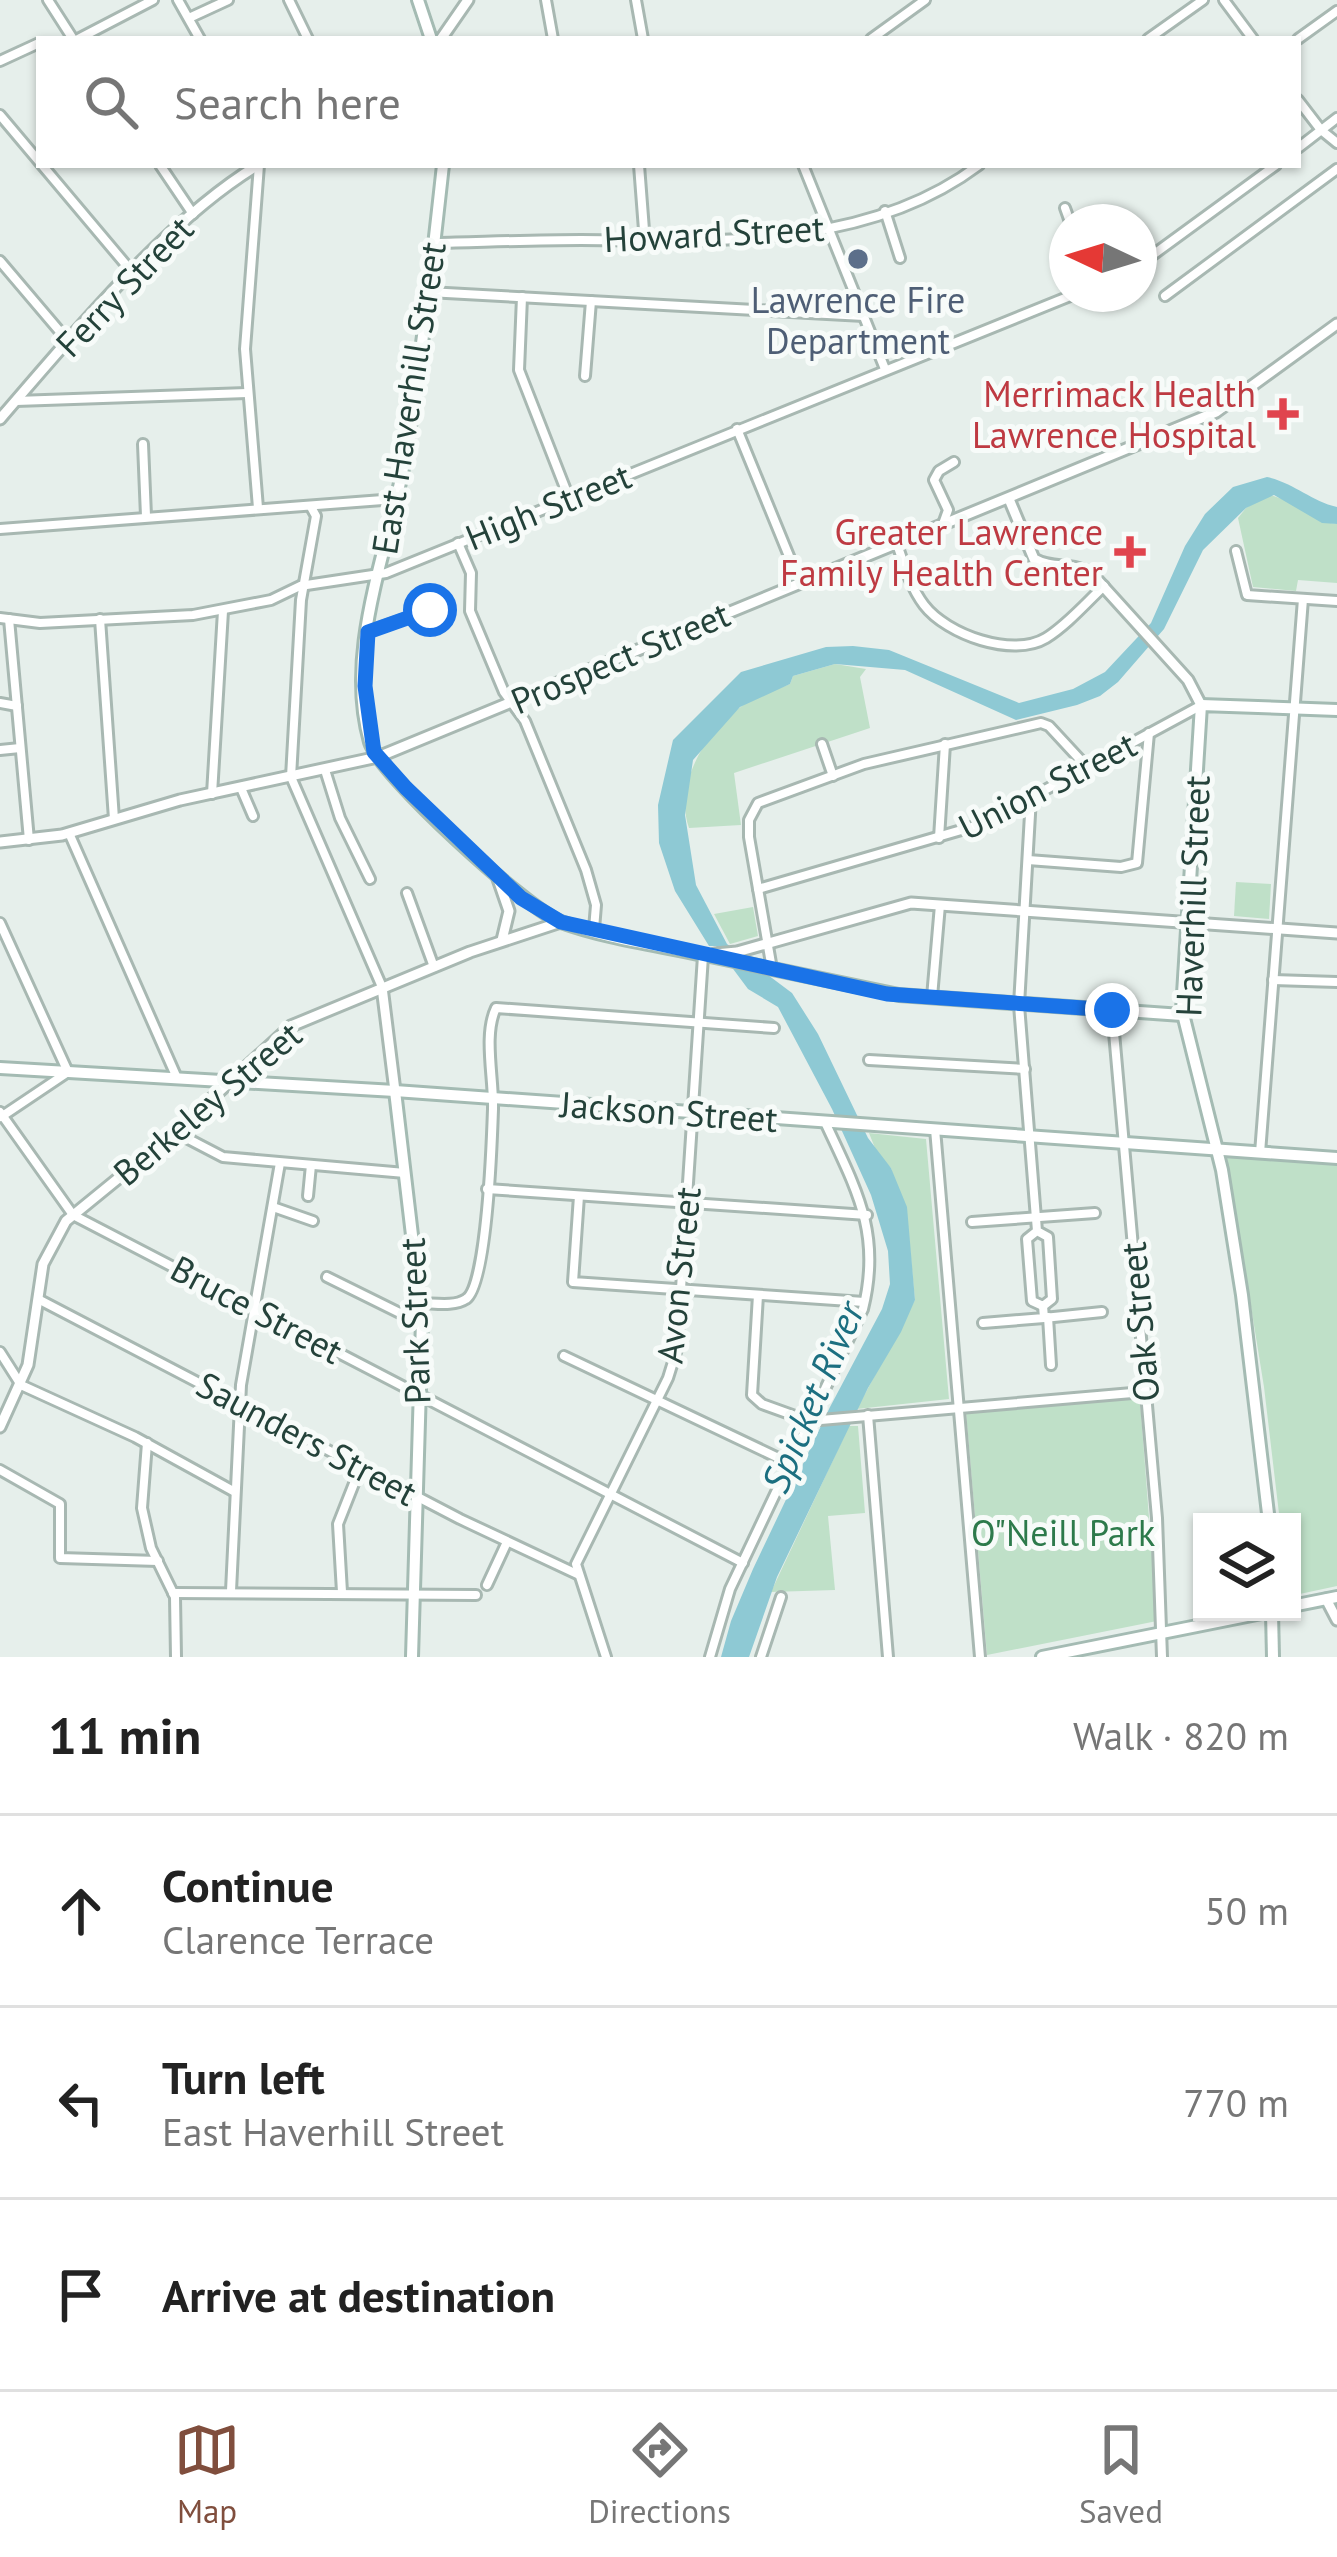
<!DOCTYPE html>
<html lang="en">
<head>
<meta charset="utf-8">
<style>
	body { margin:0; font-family:"PT Sans",sans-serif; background:#f6f6f6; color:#222 }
	.controls { position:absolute; right:36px; bottom:36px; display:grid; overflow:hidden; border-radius:0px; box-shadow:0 3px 9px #0004 }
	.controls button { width:108px; height:108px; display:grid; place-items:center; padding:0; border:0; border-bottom:3px solid #e0e0e0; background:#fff; color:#222; font:60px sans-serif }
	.compass { position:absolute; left:1049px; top:204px; width:108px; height:108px; border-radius:50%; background:#fff; box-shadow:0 3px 9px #0004; rotate:274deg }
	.stop { position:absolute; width:36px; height:36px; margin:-27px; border:9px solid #1a73e8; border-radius:50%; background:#fff }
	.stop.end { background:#1a73e8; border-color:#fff; box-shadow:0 3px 12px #0008 }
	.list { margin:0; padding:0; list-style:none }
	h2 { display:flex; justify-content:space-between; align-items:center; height:156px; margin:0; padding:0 48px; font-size:51px }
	h2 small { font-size:39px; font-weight:400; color:#767676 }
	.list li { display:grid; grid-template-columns:78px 1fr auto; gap:36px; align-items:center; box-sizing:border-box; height:192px; padding:0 48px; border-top:3px solid #e0e0e0 }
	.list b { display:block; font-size:45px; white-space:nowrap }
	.list p { margin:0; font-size:39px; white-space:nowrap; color:#767676 }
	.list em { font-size:39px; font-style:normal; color:#767676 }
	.icon { flex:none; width:66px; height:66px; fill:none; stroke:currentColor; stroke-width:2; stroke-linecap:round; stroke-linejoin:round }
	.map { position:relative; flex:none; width:1337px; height:1657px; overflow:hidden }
	.search { position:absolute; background:#fff; box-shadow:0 3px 9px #0004; left:36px; right:36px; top:36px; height:132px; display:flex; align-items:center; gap:30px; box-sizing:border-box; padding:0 42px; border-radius:0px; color:#767676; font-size:45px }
	.sheet { height:732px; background:#fff }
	nav { display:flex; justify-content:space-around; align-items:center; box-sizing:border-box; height:168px; border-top:3px solid #e0e0e0; background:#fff; font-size:33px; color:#767676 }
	nav a { display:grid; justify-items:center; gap:6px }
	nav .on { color:#804e3d }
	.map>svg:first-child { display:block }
</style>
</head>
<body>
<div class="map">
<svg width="1337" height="1657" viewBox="0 0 1337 1657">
	<rect width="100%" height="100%" fill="#e6efeb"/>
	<g fill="#bfe0c8">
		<path d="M 1268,495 C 1294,499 1311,522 1337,524 L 1337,583 L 1298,580 L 1296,591 L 1253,587 L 1238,518 L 1246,508 Z"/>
		<path d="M 835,664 L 866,669 L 860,677 L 870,728 L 734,773 L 741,825 L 689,828 C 673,783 708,728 745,704 C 759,696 775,690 790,684 L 793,676 Z"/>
		<polygon points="1236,882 1271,884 1269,919 1234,916"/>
		<polygon points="753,907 758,936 730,944 714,914"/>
		<polygon points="869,1133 926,1139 949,1399 857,1409 915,1300 908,1228 891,1168 877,1153"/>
		<polygon points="1226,1152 1337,1161 1337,1586 1295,1595 1292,1590 1292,1522 1280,1522 1264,1387"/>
		<polygon points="1137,1398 1140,1401 1157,1621 987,1655 966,1412"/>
		<polygon points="849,1426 858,1426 865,1513 828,1516 835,1590 771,1592"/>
	</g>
	<path fill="#8ec9d4" d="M 1267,477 C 1294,483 1311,501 1337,507 L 1337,524 L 1322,523 L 1274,495 L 1246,508 L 1203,550 L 1164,629 L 1118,682 L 1100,696 L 1077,705 L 1016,720 L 905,670 L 835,664 L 793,676 L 790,684 L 740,707 L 693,760 L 685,815 L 696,885 L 727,944 L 792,993 L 818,1034 L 868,1138 L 891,1168 L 907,1207 L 915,1300 L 901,1332 L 868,1388 L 777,1577 L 749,1657 L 721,1657 L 731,1621 L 753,1569 L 830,1407 L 882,1309 L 890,1284 L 888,1251 L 871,1195 L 832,1109 L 778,1007 L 748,989 L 716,946 L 709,946 L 675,891 L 659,843 L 658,805 L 673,740 L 741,672 L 826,647 L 853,646 L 889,650 L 1019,703 L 1073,689 L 1105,672 L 1151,623 L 1185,546 L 1205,514 L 1233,487 Z"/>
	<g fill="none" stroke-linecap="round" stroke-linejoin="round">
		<g stroke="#a8b8b2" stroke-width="14">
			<g id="minor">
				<polyline points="48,0 73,39"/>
				<polyline points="178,0 200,39"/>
				<polyline points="289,0 308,39"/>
				<polyline points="546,0 553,39"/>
				<polyline points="636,0 643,39"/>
				<polyline points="1224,0 1253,39"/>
				<polyline points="189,18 228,0"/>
				<polyline points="78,39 153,0"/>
				<polyline points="871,39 925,0"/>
				<polyline points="1148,39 1203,0"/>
				<polyline points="1298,39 1337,11"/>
				<polyline points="0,61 39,43"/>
				<polyline points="1298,100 1321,130 1337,143"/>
				<polyline points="0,115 132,272"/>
				<polyline points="1298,148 1337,118"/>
				<polyline points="160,165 193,214"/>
				<polyline points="639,165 645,243"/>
				<polyline points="803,165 885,369"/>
				<polyline points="1065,208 1070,222"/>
				<polyline points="885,211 900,258"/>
				<path d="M 435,243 C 484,242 533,240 581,240 C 715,241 866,250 979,165"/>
				<polyline points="0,261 67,340"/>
				<polyline points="1139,265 1276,165"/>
				<polyline points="428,292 864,316"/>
				<polyline points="1165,296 1337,169"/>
				<polyline points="522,297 519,370 569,498"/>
				<polyline points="585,376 591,301"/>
				<polyline points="16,401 247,393"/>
				<polyline points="737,429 800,583"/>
				<polyline points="143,444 146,516"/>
				<polyline points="311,507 316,516 301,600 291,777 382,987"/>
				<polyline points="258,508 245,349 259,165"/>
				<polyline points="943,524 948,510 934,480 939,471 954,462"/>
				<polyline points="0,529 396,499"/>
				<polyline points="458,543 471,573 470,611 504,692 525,721 586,870 596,905 594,929"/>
				<path d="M 897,544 C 904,565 911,588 924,605 C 947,635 1013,658 1046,638 C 1067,625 1086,603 1104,586"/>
				<polyline points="1236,551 1247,595 1337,601"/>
				<polyline points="0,618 40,623 193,615 271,600 300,586 386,573 1075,294"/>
				<polyline points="9,619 29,840"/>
				<polyline points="100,619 114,819"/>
				<polyline points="367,632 430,610"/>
				<polyline points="0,703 17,706"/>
				<polyline points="822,744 833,776"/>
				<polyline points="0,750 20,748"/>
				<polyline points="325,770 340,818 370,879"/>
				<polyline points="241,788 253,816"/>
				<polyline points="212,794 223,611"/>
				<polyline points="1031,797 1019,1005 1037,1231 1027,1239 1032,1301 1043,1306 1052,1299 1048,1237 1037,1231"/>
				<polyline points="69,833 177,1078"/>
				<polyline points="939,838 945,744"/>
				<polyline points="1028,860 1121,867 1137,863 1149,733"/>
				<polyline points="758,889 982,824 1200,706"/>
				<polyline points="407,893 434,967"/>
				<polyline points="0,923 68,1072 1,1117"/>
				<polyline points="772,969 749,837 749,820 758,803 864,764 1041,723 1049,726 1086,766"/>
				<polyline points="1273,980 1337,982"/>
				<polyline points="932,997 940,905"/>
				<polyline points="1112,1010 1157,1518 1162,1657"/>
				<polyline points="869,1060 1025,1069"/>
				<polyline points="0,1112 73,1215 743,1563"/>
				<polyline points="935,1129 980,1657"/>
				<polyline points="175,1132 223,1157 405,1173"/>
				<polyline points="1260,1153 1303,599"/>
				<polyline points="487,1189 867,1215"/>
				<polyline points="308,1196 311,1165"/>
				<polyline points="579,1196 573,1282 864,1302"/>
				<polyline points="273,1207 313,1221"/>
				<polyline points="972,1222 1095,1213"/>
				<polyline points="327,1277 422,1324"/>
				<polyline points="758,1295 752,1395 762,1404 809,1421 1144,1392"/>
				<polyline points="38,1299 460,1519 577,1574"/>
				<path d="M 420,1303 C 434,1303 454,1307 466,1299 C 487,1286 492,1139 493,1109 C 494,1078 483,1035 496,1008 L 774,1028"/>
				<polyline points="1048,1317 1051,1365"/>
				<polyline points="1044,1318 1102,1312"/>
				<polyline points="983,1323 1044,1318 1043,1306"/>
				<polyline points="0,1352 21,1385 135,1437 235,1492"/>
				<polyline points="564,1356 789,1463"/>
				<polyline points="868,1415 888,1657"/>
				<polyline points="147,1443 142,1508 151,1548 175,1597 176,1657"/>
				<polyline points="0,1470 60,1504 60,1558 158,1561"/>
				<polyline points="487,1585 507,1542"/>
				<polyline points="231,1591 241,1385 280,1163"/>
				<polyline points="342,1592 338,1524 355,1481"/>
				<polyline points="173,1593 476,1595"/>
				<polyline points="606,1657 576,1564 668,1378 677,1349 703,956"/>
				<path d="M 710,1657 L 730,1589 L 863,1309 C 882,1233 856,1189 825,1122"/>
				<polyline points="761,1657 781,1597"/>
			</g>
		</g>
		<g stroke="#a8b8b2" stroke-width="15">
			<g id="tertiary">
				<polyline points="441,39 468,0"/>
				<path d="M 0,419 C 71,337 165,221 258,165"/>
				<path d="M 1009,499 L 1034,559 C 1053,570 1073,562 1092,574 L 1188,680 L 1201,705"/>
				<polyline points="0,842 62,835 180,800 378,757 1216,412 1337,324"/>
				<polyline points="498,879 509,911 502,940"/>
				<polyline points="715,954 737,952 911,903 1337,933"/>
				<polyline points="382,987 395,1091"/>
				<polyline points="0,1427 28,1365 43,1264 66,1221 175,1132 291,1026 470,952 561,922"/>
				<polyline points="1326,1599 1337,1620"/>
			</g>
		</g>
		<g stroke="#a4bbb3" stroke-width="16">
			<g id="secondary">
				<polyline points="418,0 431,39"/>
				<path d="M 443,165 C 432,265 421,364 404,463 C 388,552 344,651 370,742 C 379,774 528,910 561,922 C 605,938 657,945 703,955"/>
				<polyline points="710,956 899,995 1182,1015"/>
				<polyline points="0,1068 395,1091 1337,1158"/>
				<polyline points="395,1091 422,1320 412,1657"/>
				<polyline points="1269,1522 1242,1295 1222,1170 1182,1010 1201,705 1337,710"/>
				<polyline points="1292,1606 1337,1597"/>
				<polyline points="1272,1612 1273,1657"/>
				<polyline points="1042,1657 1267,1612"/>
			</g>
		</g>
		<use href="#minor" stroke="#fff" stroke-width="8"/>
		<use href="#tertiary" stroke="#fff" stroke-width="9"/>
		<use href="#secondary" stroke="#fff" stroke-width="10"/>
	</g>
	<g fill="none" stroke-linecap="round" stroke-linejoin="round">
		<polyline stroke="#1a73e8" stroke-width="15" points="430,610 368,632 365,686 374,752 406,788 521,898 561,922 887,994 1112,1010"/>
	</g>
	<circle fill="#5c6f8a" stroke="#f7fbf9" stroke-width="4.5" cx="858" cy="259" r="12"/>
	<g fill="#e0444e" stroke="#f7fbf9" stroke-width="4.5">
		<path d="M1277 396h12v12h12v12h-12v12h-12v-12h-12v-12h12z"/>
		<path d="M1124 534h12v12h12v12h-12v12h-12v-12h-12v-12h12z"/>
	</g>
	<g text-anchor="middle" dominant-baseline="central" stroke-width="10" stroke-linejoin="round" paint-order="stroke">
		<g font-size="36" fill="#24423a" stroke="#f7fbf9">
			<text transform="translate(714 233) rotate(-3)">Howard Street</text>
			<text transform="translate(124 286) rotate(-46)">Ferry Street</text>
			<text transform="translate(408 398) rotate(-81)">East Haverhill Street</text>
			<text transform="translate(548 506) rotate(-22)">High Street</text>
			<text transform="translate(620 657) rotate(-23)">Prospect Street</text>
			<text transform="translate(1047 785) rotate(-27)">Union Street</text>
			<text transform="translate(1192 896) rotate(-88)">Haverhill Street</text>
			<text transform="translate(207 1103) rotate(-40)">Berkeley Street</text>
			<text transform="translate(669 1111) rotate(4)">Jackson Street</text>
			<text transform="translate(678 1275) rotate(-84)">Avon Street</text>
			<text transform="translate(257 1309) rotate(28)">Bruce Street</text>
			<text transform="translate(414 1321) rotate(-92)">Park Street</text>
			<text transform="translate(1139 1322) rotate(-95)">Oak Street</text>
			<text transform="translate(307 1438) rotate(28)">Saunders Street</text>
		</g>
		<g font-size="36" fill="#4e5e75" stroke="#f7fbf9">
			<text x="858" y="299">Lawrence Fire<tspan x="858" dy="41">Department</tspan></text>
		</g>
		<g font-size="36" fill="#be3a42" stroke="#f7fbf9" text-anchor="end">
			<text x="1256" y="393">Merrimack Health<tspan x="1256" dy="41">Lawrence Hospital</tspan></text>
			<text x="1103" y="531">Greater Lawrence<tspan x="1103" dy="41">Family Health Center</tspan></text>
		</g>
		<g font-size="36" fill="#2d7a4b" stroke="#f7fbf9">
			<text x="1063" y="1532">O"Neill Park</text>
		</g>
		<g font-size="39" font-style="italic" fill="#1c6f80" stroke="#f7fbf9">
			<text transform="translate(812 1397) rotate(-67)">Spicket River</text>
		</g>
	</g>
</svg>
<div class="controls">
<button><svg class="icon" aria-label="layers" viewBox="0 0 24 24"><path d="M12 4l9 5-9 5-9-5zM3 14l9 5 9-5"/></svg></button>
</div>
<svg class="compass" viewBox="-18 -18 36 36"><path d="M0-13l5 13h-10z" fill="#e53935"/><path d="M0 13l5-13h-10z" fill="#767676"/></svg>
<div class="stop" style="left:430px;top:610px"></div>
<div class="stop end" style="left:1112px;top:1010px"></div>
<div class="search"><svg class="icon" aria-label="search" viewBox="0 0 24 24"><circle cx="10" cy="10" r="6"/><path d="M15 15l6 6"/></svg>Search here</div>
</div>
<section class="sheet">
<h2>11 min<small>Walk · 820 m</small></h2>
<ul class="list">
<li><svg class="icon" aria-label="ahead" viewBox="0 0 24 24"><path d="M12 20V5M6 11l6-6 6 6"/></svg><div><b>Continue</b><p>Clarence Terrace</p></div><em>50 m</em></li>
<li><svg class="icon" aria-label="left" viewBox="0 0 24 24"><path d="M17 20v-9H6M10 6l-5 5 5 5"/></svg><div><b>Turn left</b><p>East Haverhill Street</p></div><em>770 m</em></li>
<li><svg class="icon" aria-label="arrive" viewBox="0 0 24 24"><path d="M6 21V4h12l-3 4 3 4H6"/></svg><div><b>Arrive at destination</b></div></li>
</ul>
</section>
<nav>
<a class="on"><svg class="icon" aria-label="map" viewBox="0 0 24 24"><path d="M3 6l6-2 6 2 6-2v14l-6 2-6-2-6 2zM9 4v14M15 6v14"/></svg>Map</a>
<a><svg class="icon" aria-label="directions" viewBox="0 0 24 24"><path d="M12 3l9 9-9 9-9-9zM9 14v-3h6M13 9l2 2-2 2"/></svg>Directions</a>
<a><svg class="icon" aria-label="saved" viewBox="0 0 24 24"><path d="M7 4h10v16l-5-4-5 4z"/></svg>Saved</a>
</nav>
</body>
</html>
